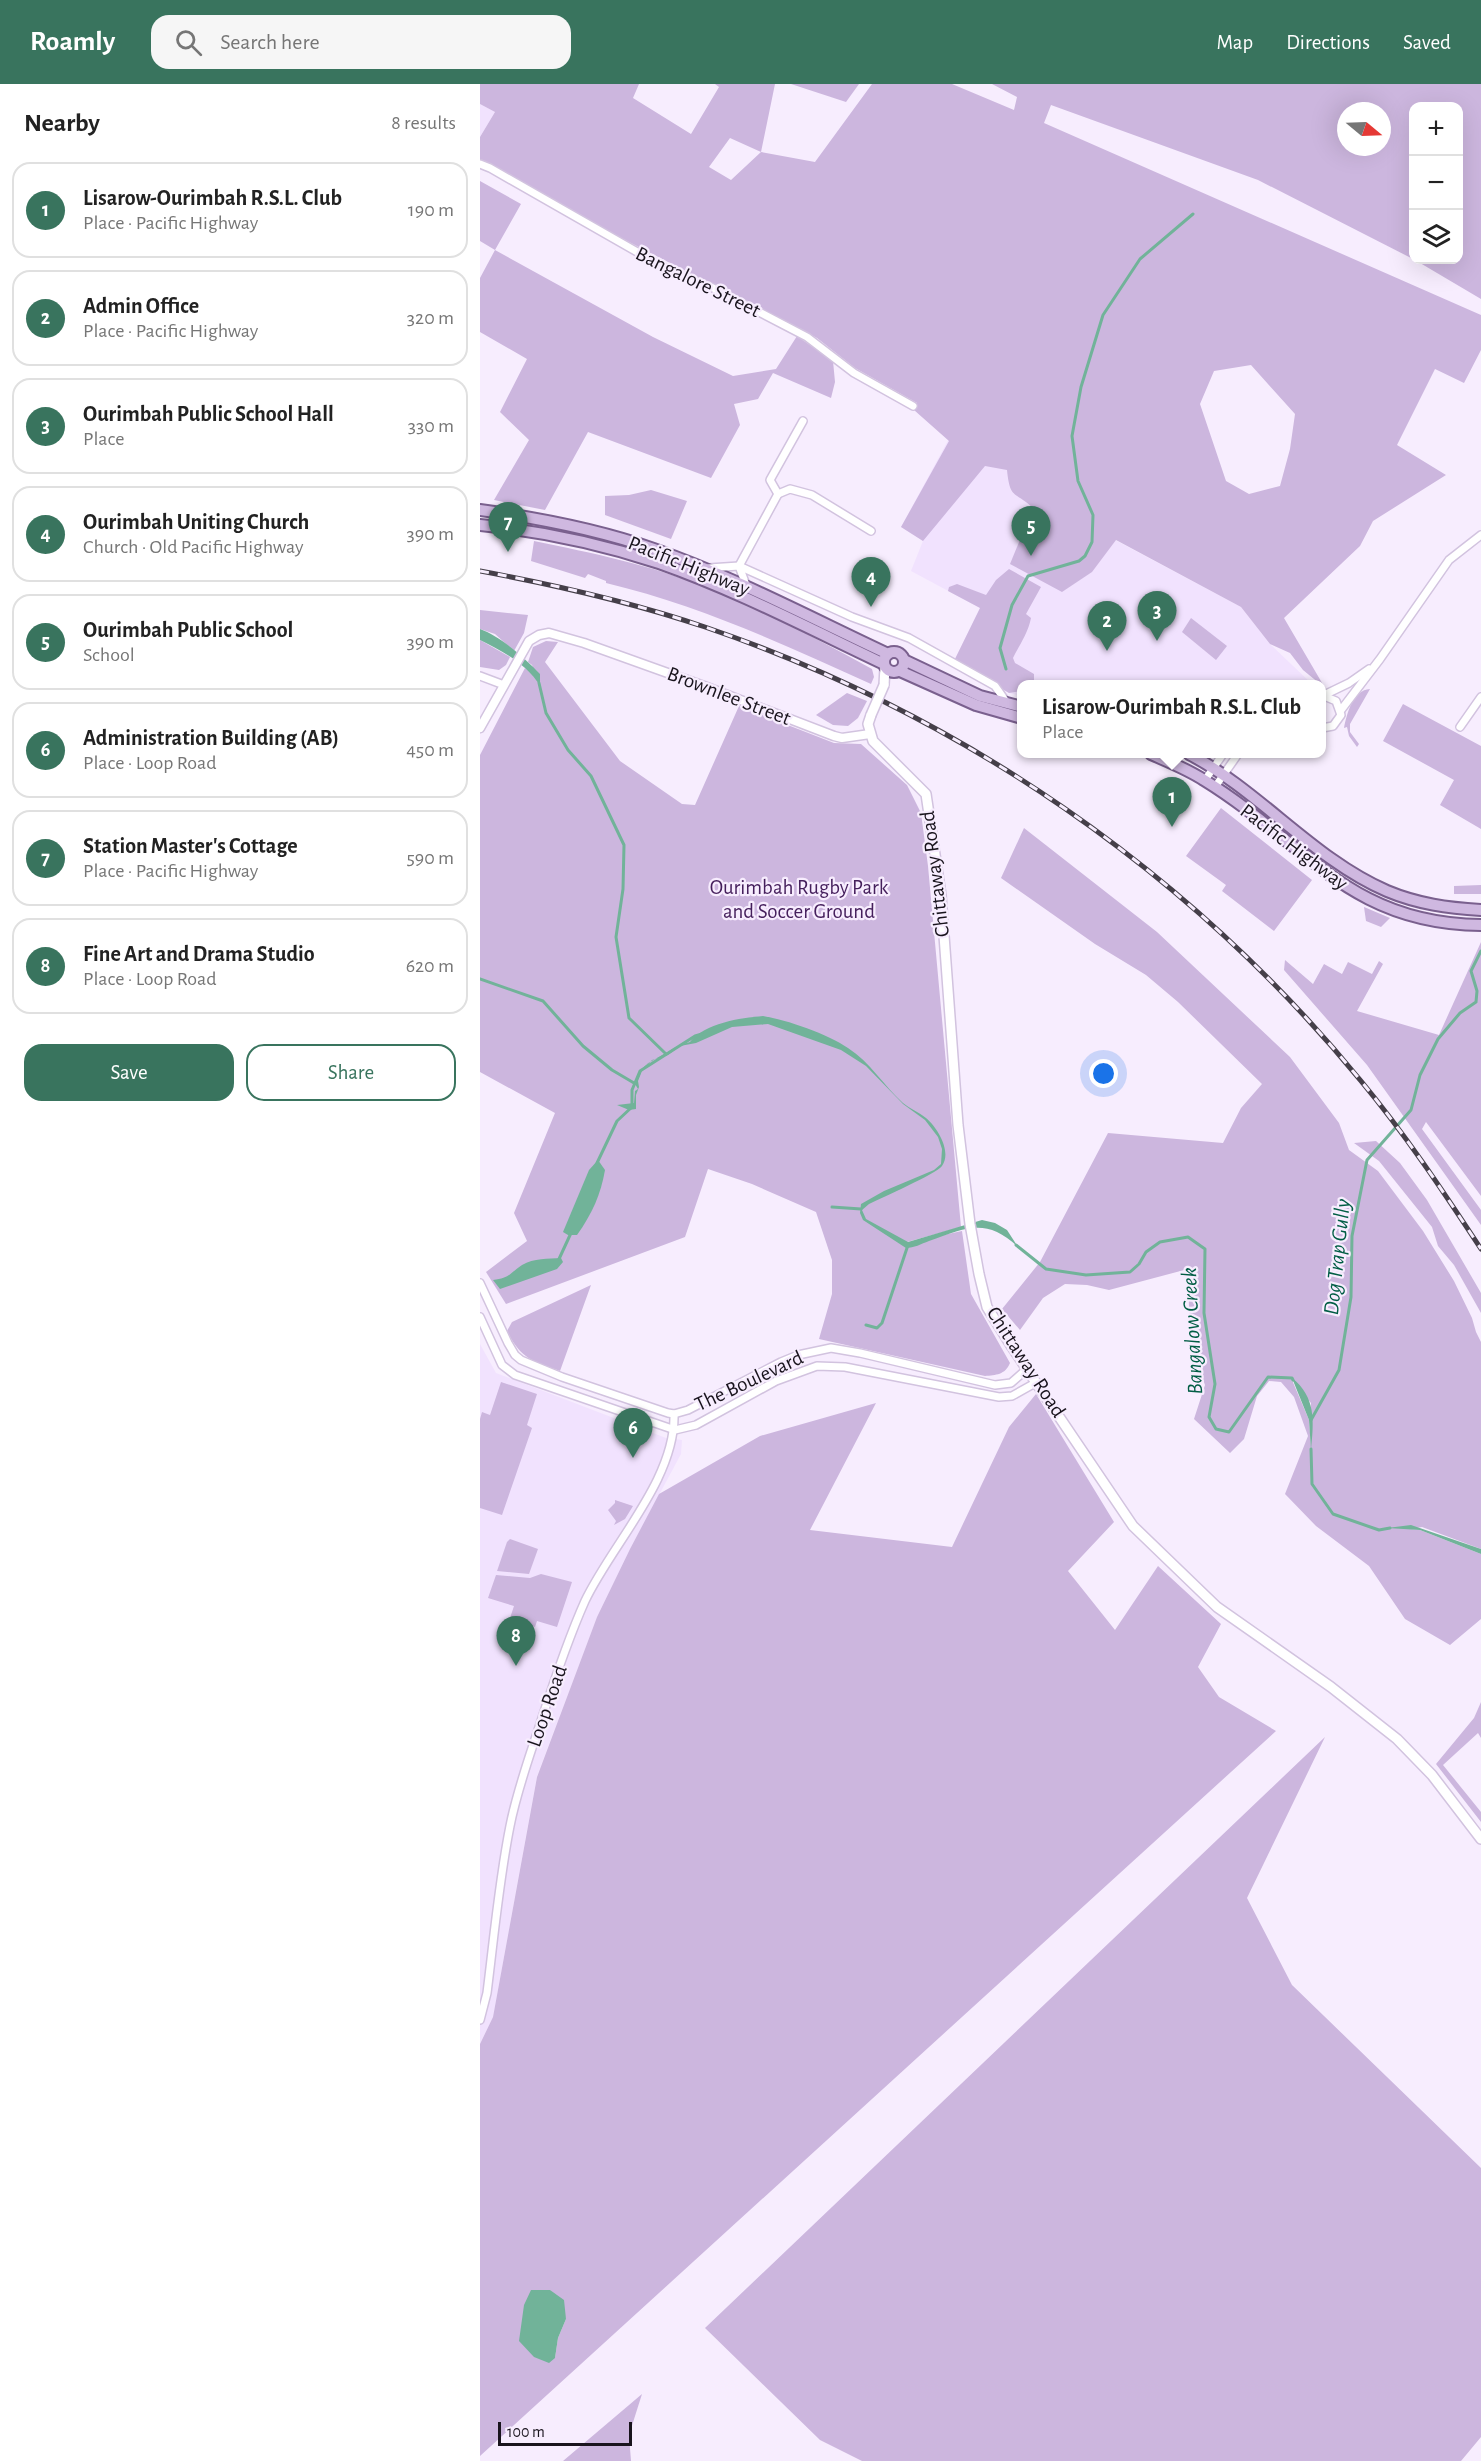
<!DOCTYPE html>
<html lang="en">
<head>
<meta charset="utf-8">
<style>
	body { margin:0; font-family:"Alegreya Sans",sans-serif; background:#f6f6f6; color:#222 }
	.controls { position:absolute; right:18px; top:18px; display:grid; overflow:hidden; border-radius:12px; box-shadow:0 6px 24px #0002 }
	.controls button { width:54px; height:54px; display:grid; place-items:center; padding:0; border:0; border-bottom:2px solid #e0e0e0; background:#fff; color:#222; font:30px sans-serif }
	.compass { position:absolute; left:857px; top:18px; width:54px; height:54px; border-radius:50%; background:#fff; box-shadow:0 6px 24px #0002; rotate:109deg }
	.scale { position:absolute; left:18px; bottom:15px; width:134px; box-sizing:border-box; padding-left:6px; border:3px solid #19141d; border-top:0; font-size:16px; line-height:21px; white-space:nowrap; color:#19141d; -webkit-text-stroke:4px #f7edfe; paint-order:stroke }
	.you { position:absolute; left:624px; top:990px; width:21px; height:21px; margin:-15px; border:4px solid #fff; border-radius:50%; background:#1a73e8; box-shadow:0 0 0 9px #1a73e833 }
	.badge { display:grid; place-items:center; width:39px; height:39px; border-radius:50%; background:#39745e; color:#fff; font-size:20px; font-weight:700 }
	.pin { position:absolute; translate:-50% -50px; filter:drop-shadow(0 2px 3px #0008) }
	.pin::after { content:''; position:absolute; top:32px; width:21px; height:18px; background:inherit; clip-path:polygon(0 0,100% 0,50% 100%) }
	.popup { position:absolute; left:537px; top:596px; width:309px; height:78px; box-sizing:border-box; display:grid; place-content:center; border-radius:12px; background:#fff; filter:drop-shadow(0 2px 4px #0005); font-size:20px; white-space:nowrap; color:#767676 }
	.popup b { font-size:22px; color:#222 }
	.popup::after { content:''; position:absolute; left:50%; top:100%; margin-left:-12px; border:12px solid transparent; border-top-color:#fff }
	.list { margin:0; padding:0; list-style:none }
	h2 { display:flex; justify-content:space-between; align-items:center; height:78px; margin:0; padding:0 24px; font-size:26px }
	h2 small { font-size:20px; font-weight:400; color:#767676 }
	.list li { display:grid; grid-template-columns:39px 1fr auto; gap:18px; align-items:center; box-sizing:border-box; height:96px; margin:0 12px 12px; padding:0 12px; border:2px solid #e0e0e0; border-radius:18px }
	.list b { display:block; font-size:22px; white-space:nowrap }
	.list p { margin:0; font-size:20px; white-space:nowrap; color:#767676 }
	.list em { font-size:20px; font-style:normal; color:#767676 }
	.actions { display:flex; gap:12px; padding:18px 24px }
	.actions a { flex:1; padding:14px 0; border:2px solid #39745e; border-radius:18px; text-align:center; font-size:21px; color:#39745e }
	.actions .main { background:#39745e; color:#fff }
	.icon { flex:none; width:33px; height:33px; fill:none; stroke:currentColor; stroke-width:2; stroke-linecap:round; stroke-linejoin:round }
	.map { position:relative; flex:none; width:1001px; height:2377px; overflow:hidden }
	header { display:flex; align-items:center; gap:36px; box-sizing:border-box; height:84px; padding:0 30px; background:#39745e; color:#fff }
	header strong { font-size:28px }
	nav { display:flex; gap:33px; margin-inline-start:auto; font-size:21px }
	.search { width:420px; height:54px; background:#f6f6f6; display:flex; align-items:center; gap:15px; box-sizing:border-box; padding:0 21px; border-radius:18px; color:#767676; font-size:22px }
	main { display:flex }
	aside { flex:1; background:#fff }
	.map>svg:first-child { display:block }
</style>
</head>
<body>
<header>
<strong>Roamly</strong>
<div class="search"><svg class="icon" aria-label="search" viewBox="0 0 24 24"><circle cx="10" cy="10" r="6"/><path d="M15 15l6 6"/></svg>Search here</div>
<nav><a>Map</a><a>Directions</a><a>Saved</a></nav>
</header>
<main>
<aside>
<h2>Nearby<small>8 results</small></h2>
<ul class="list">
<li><span class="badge">1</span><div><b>Lisarow-Ourimbah R.S.L. Club</b><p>Place · Pacific Highway</p></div><em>190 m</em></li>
<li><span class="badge">2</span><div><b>Admin Office</b><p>Place · Pacific Highway</p></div><em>320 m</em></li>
<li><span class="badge">3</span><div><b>Ourimbah Public School Hall</b><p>Place</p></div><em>330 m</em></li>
<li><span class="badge">4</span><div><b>Ourimbah Uniting Church</b><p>Church · Old Pacific Highway</p></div><em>390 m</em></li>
<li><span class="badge">5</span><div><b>Ourimbah Public School</b><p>School</p></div><em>390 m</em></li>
<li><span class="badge">6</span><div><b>Administration Building (AB)</b><p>Place · Loop Road</p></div><em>450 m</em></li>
<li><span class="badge">7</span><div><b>Station Master's Cottage</b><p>Place · Pacific Highway</p></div><em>590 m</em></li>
<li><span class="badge">8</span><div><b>Fine Art and Drama Studio</b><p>Place · Loop Road</p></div><em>620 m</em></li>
</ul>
<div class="actions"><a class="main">Save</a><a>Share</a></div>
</aside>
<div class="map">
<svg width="1001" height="2377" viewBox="0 0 1001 2377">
	<rect width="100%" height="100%" fill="#f7edfe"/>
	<g fill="#f1e2fe">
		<polygon points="0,20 15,28 0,53"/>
		<polygon points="509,281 635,456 761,523 790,560 832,600 542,600 542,612 529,609 474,577 500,524 431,487 443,457 421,443"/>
		<polygon points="0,1260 16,1289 186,1354 202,1356 201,1370 150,1465 117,1533 57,1692 13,1933 0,1960"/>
	</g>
	<g fill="#ccb6de" fill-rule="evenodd">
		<path d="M 0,0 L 159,0 L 153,14 L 211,50 L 239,3 L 235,0 L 295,0 L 281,68 L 335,78 L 392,0 L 472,0 L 534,26 L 537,13 L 512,0 L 1001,0 L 1001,215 L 935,176 L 978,176 L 978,22 L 934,22 L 933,175 L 778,96 L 571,21 L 564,39 L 1001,231 L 1001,266 L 984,299 L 955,285 L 917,361 L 966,391 L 893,437 L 880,462 L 804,534 L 845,604 L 823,586 L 810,569 L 790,560 L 761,523 L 636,456 L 612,488 L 582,508 L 530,480 L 553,424 C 535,407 530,416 527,386 L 505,382 L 443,457 L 421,443 L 469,357 L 434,326 L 437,319 L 375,284 L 337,254 L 0,82 L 0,53 L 15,28 L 0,20 ZM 866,27 L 902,27 L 902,63 L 866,63 ZM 250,54 L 281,68 L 251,96 L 229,83 ZM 771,281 L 815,330 L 810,365 L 800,402 L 769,410 L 746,397 L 720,320 L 734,287 Z"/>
		<polygon points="311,0 379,0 366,18"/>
		<polygon points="0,97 41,120 15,166 173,253 253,292 296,285 317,252 353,277 355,298 351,314 293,289 278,315 254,320 260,341 231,394 108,348 65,426 14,416 49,356 20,328 47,275 0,248 0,194 15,166 0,157"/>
		<polygon points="171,406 207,417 191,455 125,431 125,412 149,411"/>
		<path d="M 54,457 C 112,469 172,481 227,504 C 283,527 339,555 392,585 L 394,593 L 391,600 C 305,561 219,521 126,499 L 126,497 L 108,490 L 105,494 L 51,477 Z"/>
		<path d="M 529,485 L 561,503 L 546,530 L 551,534 C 548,549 540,560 533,574 L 535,579 L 554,590 L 554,600 L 542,600 L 542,607 L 529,609 L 474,577 L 500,524 L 468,507 L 469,503 L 477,500 L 506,511 L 516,496 Z"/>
		<polygon points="0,526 48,531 44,549 34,567 15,550 0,545"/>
		<polygon points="711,534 747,562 736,576 702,548"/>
		<polygon points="0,556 30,573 26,581 19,586 0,583"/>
		<path d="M 66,557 L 78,558 L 65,578 L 140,677 L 202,720 L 215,721 L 259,622 L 354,659 L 381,660 L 427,701 L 441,729 L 448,782 L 481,1143 L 420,1160 L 482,1147 L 491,1210 L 530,1279 C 525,1291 516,1291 505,1292 L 339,1255 L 352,1210 L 352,1176 L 336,1128 L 272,1100 L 228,1085 L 205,1153 L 26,1220 L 6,1188 L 47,1157 L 34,1129 L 75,1029 L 0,988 L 0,671 L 45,584 L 53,589 L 59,600 L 52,581 L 48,578 L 53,563 Z"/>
		<path d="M 890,605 L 870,640 L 870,648 L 879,660 L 877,663 L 869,652 L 867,643 L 864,644 C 867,629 873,606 890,605 Z"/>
		<polygon points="367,609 387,617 378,634 368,642 353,641 336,631"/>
		<polygon points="923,620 1001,662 1001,745 960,721 974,696 903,657"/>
		<polygon points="741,724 832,796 794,847 742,807 746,801 706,772"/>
		<path d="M 544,744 L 677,848 L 810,973 L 859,1039 L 869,1066 L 898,1087 L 943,1147 L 974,1197 L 992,1234 L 996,1248 L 1001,1258 L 1001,1465 L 942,1443 L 931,1445 L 940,1446 L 1001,1470 L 1001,1535 L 970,1561 L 925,1535 L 889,1482 L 836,1442 L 805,1410 L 828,1352 L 814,1313 L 801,1298 L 789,1297 L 777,1312 L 764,1355 L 750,1369 L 714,1335 L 725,1301 L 714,1271 L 709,1224 L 708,1185 L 629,1206 L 607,1201 L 585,1200 L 563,1214 L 540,1246 L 522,1225 L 560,1178 L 628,1049 L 743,1059 L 761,1024 L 782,1000 L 698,918 L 666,891 L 615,860 L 521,794 ZM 812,1296 L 831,1319 L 831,1362 L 829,1336 Z"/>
		<polygon points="1001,801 1001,810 974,810 974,802"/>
		<polygon points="884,823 910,834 901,843 886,837"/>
		<polygon points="1001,858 1001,1112 946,1038 942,1045 1001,1126 1001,1141 887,981 804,886 805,876 833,900 844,880 862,890 868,878 892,890 899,877 903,880 877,927 959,951"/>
		<polygon points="896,1057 920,1079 947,1116 1001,1209 1001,1229 974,1181 958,1162 952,1143 899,1077 874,1059"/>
		<path d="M 111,1201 L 80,1287 C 53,1278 40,1274 27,1247 L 32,1238 Z"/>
		<polygon points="21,1298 57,1310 47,1341 52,1344 22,1431 0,1424 0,1335 2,1328 10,1331"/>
		<path d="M 556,1310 L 634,1438 L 588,1487 L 635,1546 L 678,1482 L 741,1540 L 718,1583 L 739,1613 L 796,1647 L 0,2372 L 0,1960 L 13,1933 L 57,1693 L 117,1533 L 150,1465 L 179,1410 L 280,1352 L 396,1319 L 330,1446 L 472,1463 L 529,1343 ZM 70,2206 L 86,2235 L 78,2254 L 75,2274 Z"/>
		<polygon points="135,1416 153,1422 145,1435 134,1441 136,1437 128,1426 135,1419"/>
		<polygon points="30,1455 58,1465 49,1490 17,1487 27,1458"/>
		<polygon points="61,1490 92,1498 77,1543 57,1537 55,1543 30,1534 34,1522 8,1514 16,1491 50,1494"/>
		<polygon points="1001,1618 1001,1654 998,1649 963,1681 1001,1728 1001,1738 956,1680 994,1634"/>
		<polygon points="845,1653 767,1814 812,1901 1001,2084 1001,2353 981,2377 382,2377 340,2356 225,2244"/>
		<polygon points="162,2310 149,2351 151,2377 83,2377"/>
	</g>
	<g fill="#71b399">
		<path d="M 0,545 C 20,552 45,574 60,590 L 60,602 C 47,580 22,567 0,556 Z"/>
		<path d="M 283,932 C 307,936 348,950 368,964 C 390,978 404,1002 423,1019 C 430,1025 439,1028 446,1034 C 458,1044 472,1068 462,1082 C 456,1090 401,1114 389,1120 L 382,1126 L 386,1135 L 428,1158 L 502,1136 L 515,1139 L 527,1146 L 538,1163 C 506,1133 486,1144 449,1157 C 441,1160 434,1164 426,1164 L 383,1136 L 380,1129 L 381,1120 L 404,1107 L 454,1086 L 461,1080 L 462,1065 L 458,1053 L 445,1036 L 423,1020 L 386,982 L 361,966 L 288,940 L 252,943 L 216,959 L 200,962 L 188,971 L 172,976 L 162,987 L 158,997 L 159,1003 L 156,1011 L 156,1025 L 149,1026 L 137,1021 L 154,1019 L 155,1007 L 158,1005 L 155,1000 C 163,979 167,980 184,970 C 195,964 197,961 210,958 C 225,939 260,934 283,932 Z"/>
		<path d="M 118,1076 L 125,1086 C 121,1110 112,1130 97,1151 L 88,1151 L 83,1148 L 109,1086 Z"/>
		<path d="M 81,1174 L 83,1178 L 77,1185 L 20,1205 L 13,1196 C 30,1194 30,1189 42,1181 C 54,1174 68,1175 81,1174 Z"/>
		<path d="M 812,1294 C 836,1313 834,1337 831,1366 L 829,1336 Z"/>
		<polygon points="931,1441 998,1464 1001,1465 1001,1470 940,1446 907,1444"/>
		<polygon points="51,2206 70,2206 84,2216 86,2235 78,2254 75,2274 69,2279 54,2273 39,2257 44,2221"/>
	</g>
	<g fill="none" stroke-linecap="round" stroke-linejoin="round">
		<g stroke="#71b399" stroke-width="3">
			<polyline points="526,585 520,564 532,521 548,492 599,477 605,472 612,458 613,431 598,397 592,352 601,303 623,231 660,175 713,130"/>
			<polyline points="59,599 66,629 88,666 111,692 144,761 143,805 136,853 149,934 186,970"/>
			<polyline points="0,895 63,917 103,962 132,986 154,999"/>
			<polyline points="117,1079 137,1037 152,1023 152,1006 160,987 215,952 222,950"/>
			<polyline points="352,1123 381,1125"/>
			<polyline points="536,1161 566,1185 606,1191 650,1188 659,1180 666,1168 680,1158 708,1153 725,1165 724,1229 735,1300 729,1333 736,1345 749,1348 788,1293 812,1294 813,1296"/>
			<polyline points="79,1175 91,1149"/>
			<polyline points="386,1241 397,1244 402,1239 428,1161"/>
			<polyline points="831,1336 859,1286 871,1213 872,1152 887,1076 931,1026 940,991 958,955 980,929 996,918 997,907 991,887 1001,867"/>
			<polyline points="831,1365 832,1400 853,1430 899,1446 910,1444"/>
		</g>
		<g stroke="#d2c3df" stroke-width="10">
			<g id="minor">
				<polyline points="0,80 10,84 187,185 233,204 327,253 374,289 433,322"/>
				<polyline points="298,410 310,405 332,411 391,447"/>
				<polyline points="298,410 290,396 323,337"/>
				<polyline points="259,482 372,533 429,554 515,602 527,619"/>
				<polyline points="229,484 259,482"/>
				<polyline points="266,501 259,482 298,410"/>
				<polyline points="0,592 24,601"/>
				<polyline points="842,612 869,599 889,585"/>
				<polyline points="861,626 900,575 969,476 1001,451"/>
				<polyline points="980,643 1001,613"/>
				<polyline points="842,644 853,642 861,631 856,617 844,612"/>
				<polyline points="725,696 743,670"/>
				<polyline points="735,703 758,670"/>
				<polyline points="0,1199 28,1259 35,1271 41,1276 82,1293 188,1329 194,1330 208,1326 301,1278 318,1271 351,1264 380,1269 515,1301 531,1299 548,1284"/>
				<polyline points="0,1233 22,1281 35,1291 195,1346 216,1341 296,1297 337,1282 365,1283 519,1313 532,1312 557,1298"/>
				<path d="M 0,1936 L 7,1909 C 14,1853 19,1797 30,1742 C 37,1706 50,1671 61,1637 C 74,1597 88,1555 105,1517 C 132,1460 196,1395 194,1330"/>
			</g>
		</g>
		<g stroke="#d2c3df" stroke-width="11">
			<polyline id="tertiary" points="0,644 49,557 59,551 69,549 104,559 224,602 354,652 362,654 390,650"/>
		</g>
		<g stroke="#d2c3df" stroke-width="12">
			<g id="secondary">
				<polyline points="404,601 405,583"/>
				<polyline points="391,631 388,640 393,657 446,710 461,811 478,1041 490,1140 499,1190 507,1223 532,1263 653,1442 737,1523 851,1603 917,1655 952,1691 1001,1755"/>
			</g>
		</g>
		<g stroke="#7a608e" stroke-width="14">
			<g id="primary">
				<path d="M 0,426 C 59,434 117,445 174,465 C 254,493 331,534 408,570"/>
				<path d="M 0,441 C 60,447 121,460 179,479 C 256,506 330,545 404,580"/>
				<circle cx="414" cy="578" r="10"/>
				<polyline points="424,576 500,612 542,623"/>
				<polyline points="420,587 496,621 542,634"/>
				<path d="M 671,670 C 689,678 707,685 724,696 C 825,758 868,840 1001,841"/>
				<path d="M 709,670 C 780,707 833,775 907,807 C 938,820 968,824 1001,826"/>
			</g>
		</g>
		<use href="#minor" stroke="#fff" stroke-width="7"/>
		<use href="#tertiary" stroke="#fff" stroke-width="8"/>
		<use href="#secondary" stroke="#fff" stroke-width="9"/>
		<use href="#primary" stroke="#cfb8e0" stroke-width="10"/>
		<g stroke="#453f49" stroke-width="5">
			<path id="rail" d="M 0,487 C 76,501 151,518 225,543 C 480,630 710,788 881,997 C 925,1050 963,1107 1001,1165"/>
		</g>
		<use href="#rail" stroke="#f7edfe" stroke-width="3" stroke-dasharray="9" stroke-linecap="butt"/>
		<g stroke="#d2c3df" stroke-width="12" stroke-linecap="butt">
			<polyline id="secondary-bridge" points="391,631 404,601"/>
		</g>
		<use href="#secondary-bridge" stroke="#fff" stroke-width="9"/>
	</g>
	<g text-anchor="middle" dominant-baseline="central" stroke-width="4.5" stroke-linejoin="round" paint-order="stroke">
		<g font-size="21" fill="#19141d" stroke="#f7edfe">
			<text transform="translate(218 198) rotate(26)">Bangalore Street</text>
			<text transform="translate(209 482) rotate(22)">Pacific Highway</text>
			<text transform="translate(249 612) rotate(21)">Brownlee Street</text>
			<text transform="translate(814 763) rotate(37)">Pacific Highway</text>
			<text transform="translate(455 790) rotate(-97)">Chittaway Road</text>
			<text transform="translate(546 1278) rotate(57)">Chittaway Road</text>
			<text transform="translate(269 1297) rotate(-25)">The Boulevard</text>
			<text transform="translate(67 1622) rotate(-71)">Loop Road</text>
		</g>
		<g font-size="21" fill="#451f5c" stroke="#f7edfe">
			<text x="319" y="803">Ourimbah Rugby Park<tspan x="319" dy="24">and Soccer Ground</tspan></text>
		</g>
		<g font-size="22" font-style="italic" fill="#015d44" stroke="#f7edfe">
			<text transform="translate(857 1173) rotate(-84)">Dog Trap Gully</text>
			<text transform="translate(712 1247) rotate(-93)">Bangalow Creek</text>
		</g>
	</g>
</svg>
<div class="controls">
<button>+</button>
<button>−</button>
<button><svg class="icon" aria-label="layers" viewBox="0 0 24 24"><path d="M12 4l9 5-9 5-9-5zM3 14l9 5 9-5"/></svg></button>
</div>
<svg class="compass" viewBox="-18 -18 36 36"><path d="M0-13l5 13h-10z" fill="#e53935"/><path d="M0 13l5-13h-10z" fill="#767676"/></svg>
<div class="scale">100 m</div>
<div class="you"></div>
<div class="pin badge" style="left:692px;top:743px">1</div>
<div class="popup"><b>Lisarow-Ourimbah R.S.L. Club</b>Place</div>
<div class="pin badge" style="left:627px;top:567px">2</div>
<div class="pin badge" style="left:677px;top:557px">3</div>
<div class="pin badge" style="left:391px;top:523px">4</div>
<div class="pin badge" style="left:551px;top:472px">5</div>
<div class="pin badge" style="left:153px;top:1374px">6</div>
<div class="pin badge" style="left:28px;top:468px">7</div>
<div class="pin badge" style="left:36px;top:1582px">8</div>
</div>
</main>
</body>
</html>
